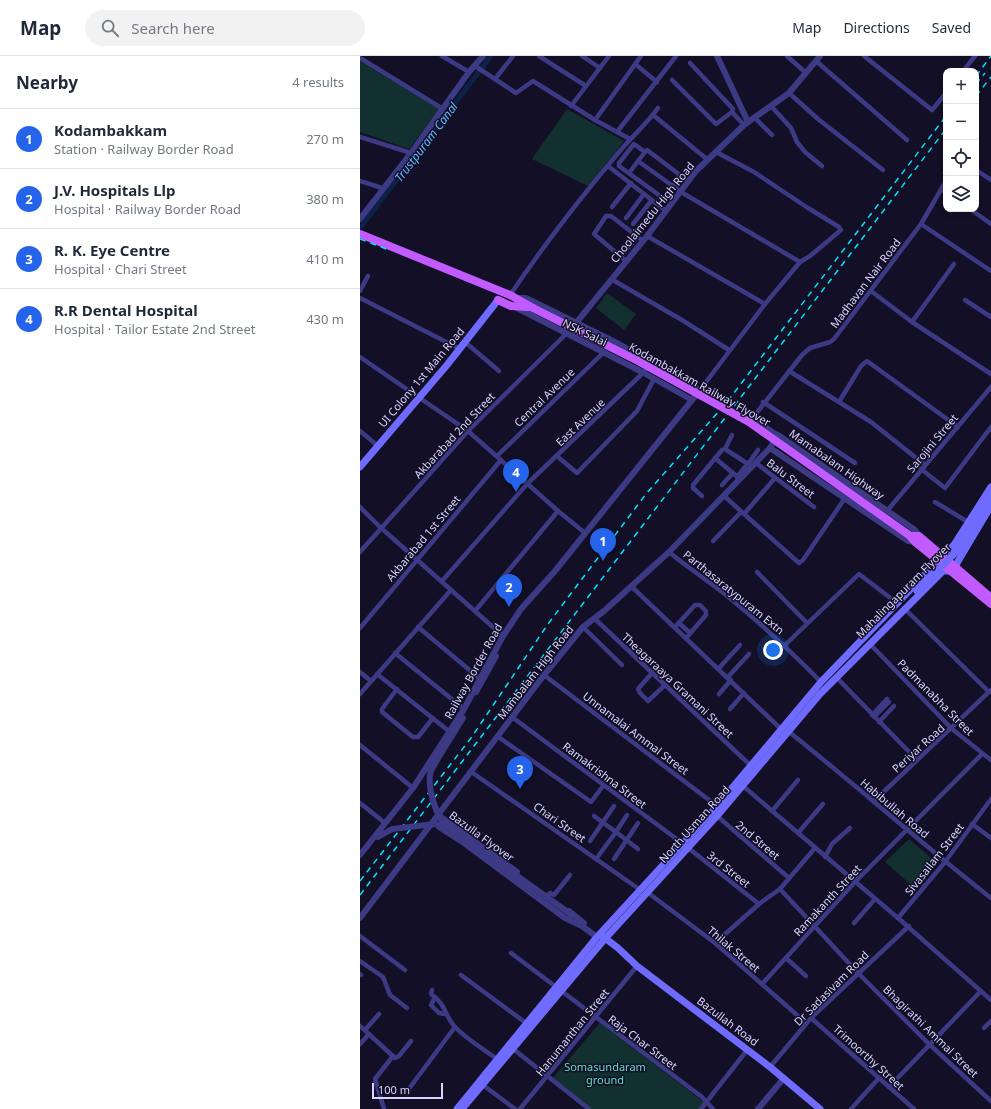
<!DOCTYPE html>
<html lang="en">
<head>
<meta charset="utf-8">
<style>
	body { margin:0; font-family:"Noto Sans",sans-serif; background:#f2f2f3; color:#1f2937 }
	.controls { position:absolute; right:12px; top:12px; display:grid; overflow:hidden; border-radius:8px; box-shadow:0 2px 6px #0003 }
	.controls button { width:36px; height:36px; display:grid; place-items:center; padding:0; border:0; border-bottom:1px solid #e0e1e3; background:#fff; color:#1f2937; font:20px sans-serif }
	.scale { position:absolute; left:12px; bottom:10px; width:71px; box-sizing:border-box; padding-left:4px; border:2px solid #d9d4ff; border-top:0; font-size:11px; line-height:14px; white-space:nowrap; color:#d9d4ff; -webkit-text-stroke:3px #130f26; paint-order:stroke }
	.you { position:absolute; left:413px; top:594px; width:14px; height:14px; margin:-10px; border:3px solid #fff; border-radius:50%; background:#1a73e8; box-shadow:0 0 0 6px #1a73e833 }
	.badge { display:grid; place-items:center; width:26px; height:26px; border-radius:50%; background:#2563eb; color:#fff; font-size:13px; font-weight:700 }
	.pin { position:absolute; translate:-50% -33px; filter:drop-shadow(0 1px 2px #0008) }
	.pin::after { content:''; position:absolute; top:21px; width:14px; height:12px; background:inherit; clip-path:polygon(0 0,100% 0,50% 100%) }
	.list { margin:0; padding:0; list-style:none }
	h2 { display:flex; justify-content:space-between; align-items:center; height:52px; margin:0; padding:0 16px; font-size:17px }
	h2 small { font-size:13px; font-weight:400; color:#747a83 }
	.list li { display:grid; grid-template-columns:26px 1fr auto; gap:12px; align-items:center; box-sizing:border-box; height:60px; padding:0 16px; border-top:1px solid #e0e1e3 }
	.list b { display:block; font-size:15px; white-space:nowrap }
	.list p { margin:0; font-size:13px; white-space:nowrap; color:#747a83 }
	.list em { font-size:13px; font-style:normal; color:#747a83 }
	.icon { flex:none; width:22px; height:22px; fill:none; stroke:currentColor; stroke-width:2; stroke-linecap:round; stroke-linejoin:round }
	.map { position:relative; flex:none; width:631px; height:1053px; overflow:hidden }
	header { display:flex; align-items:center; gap:24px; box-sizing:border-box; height:56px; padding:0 20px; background:#fff; border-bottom:1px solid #e0e1e3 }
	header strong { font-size:19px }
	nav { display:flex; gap:22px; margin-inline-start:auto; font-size:14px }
	.search { width:280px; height:36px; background:#f2f2f3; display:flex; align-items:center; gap:10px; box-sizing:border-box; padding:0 14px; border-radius:22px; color:#747a83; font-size:15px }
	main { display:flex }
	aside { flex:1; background:#fff }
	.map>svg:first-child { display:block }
</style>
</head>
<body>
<header>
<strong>Map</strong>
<div class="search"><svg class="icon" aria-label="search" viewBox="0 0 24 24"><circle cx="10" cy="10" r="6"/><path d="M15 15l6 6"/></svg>Search here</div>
<nav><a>Map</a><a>Directions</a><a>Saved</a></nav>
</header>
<main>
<aside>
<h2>Nearby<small>4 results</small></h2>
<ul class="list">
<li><span class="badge">1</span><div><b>Kodambakkam</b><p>Station · Railway Border Road</p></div><em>270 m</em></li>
<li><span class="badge">2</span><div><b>J.V. Hospitals Llp</b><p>Hospital · Railway Border Road</p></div><em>380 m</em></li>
<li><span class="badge">3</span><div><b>R. K. Eye Centre</b><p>Hospital · Chari Street</p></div><em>410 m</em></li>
<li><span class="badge">4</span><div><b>R.R Dental Hospital</b><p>Hospital · Tailor Estate 2nd Street</p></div><em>430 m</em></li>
</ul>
</aside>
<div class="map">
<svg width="631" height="1053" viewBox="0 0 631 1053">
	<rect width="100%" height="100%" fill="#130f26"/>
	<g fill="#12302f">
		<polygon points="0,5 79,53 49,93 0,76"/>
		<polygon points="207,53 264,85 228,130 172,103"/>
		<polygon points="247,237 276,258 264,274 236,252"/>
		<polygon points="549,783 577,807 557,834 525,806"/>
		<polygon points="240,967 345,1047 340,1053 230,1053 191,1024"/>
	</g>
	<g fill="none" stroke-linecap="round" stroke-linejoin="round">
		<polyline stroke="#0c2248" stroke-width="5" points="0,172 131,0"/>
		<g stroke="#3d3a85" stroke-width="4.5">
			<polyline points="82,0 109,16"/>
			<polyline points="179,0 226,30"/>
			<polyline points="222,0 240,12"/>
			<polyline points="427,0 446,17"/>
			<polyline points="504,0 572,54 586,37"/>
			<polyline points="0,2 83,53"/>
			<polyline points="456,5 547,84"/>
			<polyline points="275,8 297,26"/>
			<polyline points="115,10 156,37 173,25 235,64 270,83"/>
			<polyline points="603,15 615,0"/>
			<polyline points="135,23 153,0"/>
			<polyline points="312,24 356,68 372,56 373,53 330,7"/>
			<polyline points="429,37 458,63 523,114"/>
			<polyline points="211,50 249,0"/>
			<polyline points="411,50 431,72 437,86 445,96 462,110"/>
			<polyline points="372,56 384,69"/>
			<polyline points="293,59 348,104"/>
			<polyline points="394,61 412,79"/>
			<polyline points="235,64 281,0"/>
			<polyline points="257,76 316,0"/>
			<polyline points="0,81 51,97"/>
			<polygon points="274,88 285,96 287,94 320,119 305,142 303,142 259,110 259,107"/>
			<polyline points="278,105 321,136 440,206"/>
			<polyline points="248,110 306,155"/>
			<polyline points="616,114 631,124"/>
			<polyline points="269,117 285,96"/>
			<polyline points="0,125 22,132"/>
			<polyline points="581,133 586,137"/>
			<polyline points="252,151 271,127"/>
			<polyline points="610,153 631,168"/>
			<polyline points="266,162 284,138"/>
			<polyline points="273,168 292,144"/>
			<polyline points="561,168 631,215"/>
			<polyline points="287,180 405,248"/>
			<polyline points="261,200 277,181"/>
			<polyline points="266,205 234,178 246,160 251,160 283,185"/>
			<polyline points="251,223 322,264 369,294"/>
			<polyline points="0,235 8,220"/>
			<polyline points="511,235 552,266 631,318"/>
			<path d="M 150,239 C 182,192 217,146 254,102 C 268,84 285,70 298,52"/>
			<polyline points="0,242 100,293"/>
			<polyline points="605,244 631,261"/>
			<polyline points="552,266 594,208"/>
			<polyline points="105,286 139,315"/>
			<polyline points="0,301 108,375 198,455 225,477"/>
			<polyline points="429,315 511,366 565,409"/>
			<polyline points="340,334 405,248 440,206 450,200 481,174 479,171 448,152 394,116 356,96"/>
			<polyline points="403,346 495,407"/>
			<polyline points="479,346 501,310 507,305 598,371"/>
			<polyline points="0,375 18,390"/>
			<polyline points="372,379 365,393 388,408 398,394"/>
			<polyline points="418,379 395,363 395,359 442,299 450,292 470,286 474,283 561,168 586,125"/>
			<polyline points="138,399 244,296"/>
			<polyline points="198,401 217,417 277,355 294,323"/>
			<polyline points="355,402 380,423"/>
			<polyline points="396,407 454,451"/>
			<polyline points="561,413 585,432 631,371"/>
			<polyline points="377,421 385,411"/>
			<polyline points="362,429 373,417"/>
			<polyline points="342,440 333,432 333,429 362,394"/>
			<polyline points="364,440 439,507 443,504 485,442"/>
			<polyline points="575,446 608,466"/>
			<polyline points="0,451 20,471 143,580"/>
			<polyline points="527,455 631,331"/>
			<polyline points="384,458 415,422"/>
			<polyline points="353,485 381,456"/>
			<polyline points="0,496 108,375 206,278"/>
			<path d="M 309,496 C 327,511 347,524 366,539 C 399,566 431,595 461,626"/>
			<polyline points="397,516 447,567"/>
			<polyline points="82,525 167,428 285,315"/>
			<polyline points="272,531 421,673"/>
			<polyline points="545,553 629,636"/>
			<polyline points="115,555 198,455"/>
			<polyline points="235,563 390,709"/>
			<polyline points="319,567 330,577"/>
			<polyline points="58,571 119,622"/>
			<polyline points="223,571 262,609"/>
			<polyline points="315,571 335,549 340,549 346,555 346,559 326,582"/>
			<polyline points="0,572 141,404"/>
			<polyline points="510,588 592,673 631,704"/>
			<polyline points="425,589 499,518 537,547"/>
			<polyline points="35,597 104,653"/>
			<polyline points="359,612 380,589"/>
			<polyline points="0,616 11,625"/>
			<polyline points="292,617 278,633 280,637 288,645 305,629"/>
			<polyline points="17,618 90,676"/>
			<polyline points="184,619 357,750"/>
			<polyline points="368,621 389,598"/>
			<polyline points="477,622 557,704"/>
			<polyline points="37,633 22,653 22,656 53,681 58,681 73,662"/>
			<polyline points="0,638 91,534"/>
			<polyline points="359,638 371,624"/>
			<polyline points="370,653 384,637"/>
			<polyline points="512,659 527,643"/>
			<polyline points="152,661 322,787 399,848"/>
			<polyline points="514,661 529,646"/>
			<polyline points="519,666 534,650"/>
			<path d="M 428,675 C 497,730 562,788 631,842"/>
			<polyline points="137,680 231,746 243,730"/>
			<polyline points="0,689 53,732"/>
			<polyline points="110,715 279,833"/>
			<polyline points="383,730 538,862"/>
			<polyline points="631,743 585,806 538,862 631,944"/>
			<polyline points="514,745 631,634"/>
			<polyline points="0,747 25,767"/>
			<polyline points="412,755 438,724"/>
			<polyline points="234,760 256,776 267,759"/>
			<polyline points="357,760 429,822"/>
			<polyline points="612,768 631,782"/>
			<polyline points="438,777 463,748"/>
			<polyline points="230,785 254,750"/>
			<polyline points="465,801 472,788 490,772"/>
			<polyline points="236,803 256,776 278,793"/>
			<polyline points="254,803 278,767"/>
			<polyline points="420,833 498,917 569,988 631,1045"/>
			<polyline points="287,836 355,887 446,967"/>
			<polyline points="188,839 190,837 194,839 210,819"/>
			<polyline points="494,867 515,843"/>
			<polyline points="0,880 45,914"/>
			<polyline points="355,887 399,848 420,833 455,792"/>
			<polyline points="151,897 342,1041 353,1053"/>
			<polyline points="426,902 446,920"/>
			<polyline points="0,905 23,921 30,939 47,952"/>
			<polyline points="0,918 1,919"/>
			<polyline points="101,919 166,967"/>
			<polyline points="402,928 495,826 622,698"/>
			<path d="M 72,934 L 71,938 C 87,949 84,960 96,972 C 108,984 123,993 137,1003"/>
			<polyline points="75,941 71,949 79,957 85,958"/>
			<polyline points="451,962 554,1053"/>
			<polyline points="0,970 35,1002 39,1000 51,985"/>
			<polyline points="624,972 631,965"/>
			<polyline points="5,974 19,958"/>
			<polyline points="0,988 9,978"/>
			<polyline points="152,992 229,1053"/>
			<polyline points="410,1011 451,962 549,870"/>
			<polyline points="123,1029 155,1053"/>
			<polyline points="529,1031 621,935"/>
			<polyline points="48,1034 95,971"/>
			<polyline points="24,1053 15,1023 33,1000"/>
			<polyline points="160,1053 277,910"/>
			<polyline points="341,1053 388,993"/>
			<polyline points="491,1053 519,1022"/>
		</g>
		<g stroke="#3d3a85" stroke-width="6">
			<polyline points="357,0 388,66"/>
			<polyline points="0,163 51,97 109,16 123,0"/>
			<polyline points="155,251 284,317 332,344"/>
			<polyline points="216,267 287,180 336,115 384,69 429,37 460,0"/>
			<polyline points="410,392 548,485 555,486"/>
			<polyline points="116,636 136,600"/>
			<polyline points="77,704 103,662"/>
			<polyline points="78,759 157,816"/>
			<polyline points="79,771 104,787 205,862 220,869"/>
			<polyline points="0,799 53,732 104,653 143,580 161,553 195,515 340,334 259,288 166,242 157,242"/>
			<polyline points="209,855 224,867"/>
			<polyline points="0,862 184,619 223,571 244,555 309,496 410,392 418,379 555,474 559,480"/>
			<polyline points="219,868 237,881"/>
			<polyline points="398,1053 424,1022"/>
		</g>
		<g stroke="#6f6bff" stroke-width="7">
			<polyline points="0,411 87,309 138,244"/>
			<polyline points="581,497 587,495 594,489 631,431"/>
			<polyline points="596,511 597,507 631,450"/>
			<polyline points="241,879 258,892 277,910 410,1011 460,1053"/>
			<polyline points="97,1053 237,881 357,750 461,626 573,510 573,501"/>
			<polyline points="102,1053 243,885 357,760 460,638 583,515 590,515"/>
		</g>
		<g stroke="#c25bff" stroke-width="8">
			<polyline points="0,178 150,239 173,252"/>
			<polyline points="138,244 151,250 168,251"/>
			<polyline points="549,479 555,486 631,548"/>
			<polyline points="551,480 559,480 630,541"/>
		</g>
		<g stroke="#00e5ff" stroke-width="1.5" stroke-dasharray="6 5" stroke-linecap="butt">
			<polyline points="616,20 631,0"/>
			<polyline points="616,28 625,17"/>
			<polyline points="616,40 631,21"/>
			<polyline points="0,183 29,194"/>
			<polyline points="0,825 111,682 188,568 286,438 367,346 586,60"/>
			<polyline points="0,839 586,73"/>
		</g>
		<g stroke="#3d3a85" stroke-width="6">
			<path d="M 77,704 C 75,708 71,713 70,718 C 68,733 75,755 83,767 L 212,859"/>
			<polyline points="18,781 32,773 75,768 85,772"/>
		</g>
		<polyline stroke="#6f6bff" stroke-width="7" points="557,535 599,493 631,441"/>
		<polyline stroke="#c25bff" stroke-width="8" points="173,252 278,305 389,366 549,479"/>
	</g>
	<g text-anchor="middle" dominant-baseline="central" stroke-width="3" stroke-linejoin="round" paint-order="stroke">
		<g font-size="11" fill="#d9d4ff" stroke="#130f26">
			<text transform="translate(292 156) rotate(-51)">Choolaimedu High Road</text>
			<text transform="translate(505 227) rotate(-53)">Madhavan Nair Road</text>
			<text transform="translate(225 276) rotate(26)">NSK Salai</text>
			<text transform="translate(61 321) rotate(-50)">UI Colony 1st Main Road</text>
			<text transform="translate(340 328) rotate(29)">Kodambakkam Railway Flyover</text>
			<text transform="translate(184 341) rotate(-44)">Central Avenue</text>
			<text transform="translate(220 366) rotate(-44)">East Avenue</text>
			<text transform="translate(94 379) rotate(-47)">Akbarabad 2nd Street</text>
			<text transform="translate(572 387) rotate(-50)">Sarojini Street</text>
			<text transform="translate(477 408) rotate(35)">Mamabalam Highway</text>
			<text transform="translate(431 422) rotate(37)">Balu Street</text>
			<text transform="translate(63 482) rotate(-50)">Akbarabad 1st Street</text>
			<text transform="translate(543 534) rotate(-45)">Mahalingapuram Flyover</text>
			<text transform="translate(374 536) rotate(39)">Parthasaratypuram Extn</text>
			<text transform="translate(113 615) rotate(-61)">Railway Border Road</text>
			<text transform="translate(175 616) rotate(-52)">Mambalam High Road</text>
			<text transform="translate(318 629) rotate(43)">Theagaraaya Gramani Street</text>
			<text transform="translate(576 641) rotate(45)">Padmanabha Street</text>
			<text transform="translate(276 677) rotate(37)">Unnamalai Ammal Street</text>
			<text transform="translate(558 692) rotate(-42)">Periyar Road</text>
			<text transform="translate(245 719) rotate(37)">Ramakrishna Street</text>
			<text transform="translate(535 752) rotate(40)">Habibullah Road</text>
			<text transform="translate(200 766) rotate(35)">Chari Street</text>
			<text transform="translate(334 768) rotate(-48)">North Usman Road</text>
			<text transform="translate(122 780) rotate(36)">Bazulla Flyover</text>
			<text transform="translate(398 784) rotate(40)">2nd Street</text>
			<text transform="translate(574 803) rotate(-52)">Sivasailam Street</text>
			<text transform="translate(369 813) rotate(38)">3rd Street</text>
			<text transform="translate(467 844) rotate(-47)">Ramakanth Street</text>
			<text transform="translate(374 893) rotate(40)">Thilak Street</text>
			<text transform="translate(471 932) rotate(-45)">Dr Sadasivam Road</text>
			<text transform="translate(368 965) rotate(37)">Bazullah Road</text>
			<text transform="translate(571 975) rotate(44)">Bhagirathi Ammal Street</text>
			<text transform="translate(212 976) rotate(-51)">Hanumanthan Street</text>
			<text transform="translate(283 986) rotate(37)">Raja Char Street</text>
			<text transform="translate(509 1001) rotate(42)">Trimoorthy Street</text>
		</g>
		<g font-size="11" fill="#5fe0c0" stroke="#130f26">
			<text x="245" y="1010">Somasundaram<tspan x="245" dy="13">ground</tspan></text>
		</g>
		<g font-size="12" font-style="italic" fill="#62b6ff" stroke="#130f26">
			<text transform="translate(66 86) rotate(-53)">Trustpuram Canal</text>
		</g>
	</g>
</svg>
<div class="controls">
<button>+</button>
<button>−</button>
<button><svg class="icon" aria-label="locate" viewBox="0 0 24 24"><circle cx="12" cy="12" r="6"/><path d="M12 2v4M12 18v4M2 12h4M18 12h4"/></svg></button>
<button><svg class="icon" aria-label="layers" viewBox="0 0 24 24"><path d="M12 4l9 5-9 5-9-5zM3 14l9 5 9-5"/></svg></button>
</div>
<div class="scale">100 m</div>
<div class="you"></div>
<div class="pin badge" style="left:243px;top:505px">1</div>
<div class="pin badge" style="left:149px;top:551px">2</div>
<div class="pin badge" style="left:160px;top:733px">3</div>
<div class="pin badge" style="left:156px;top:436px">4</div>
</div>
</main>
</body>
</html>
